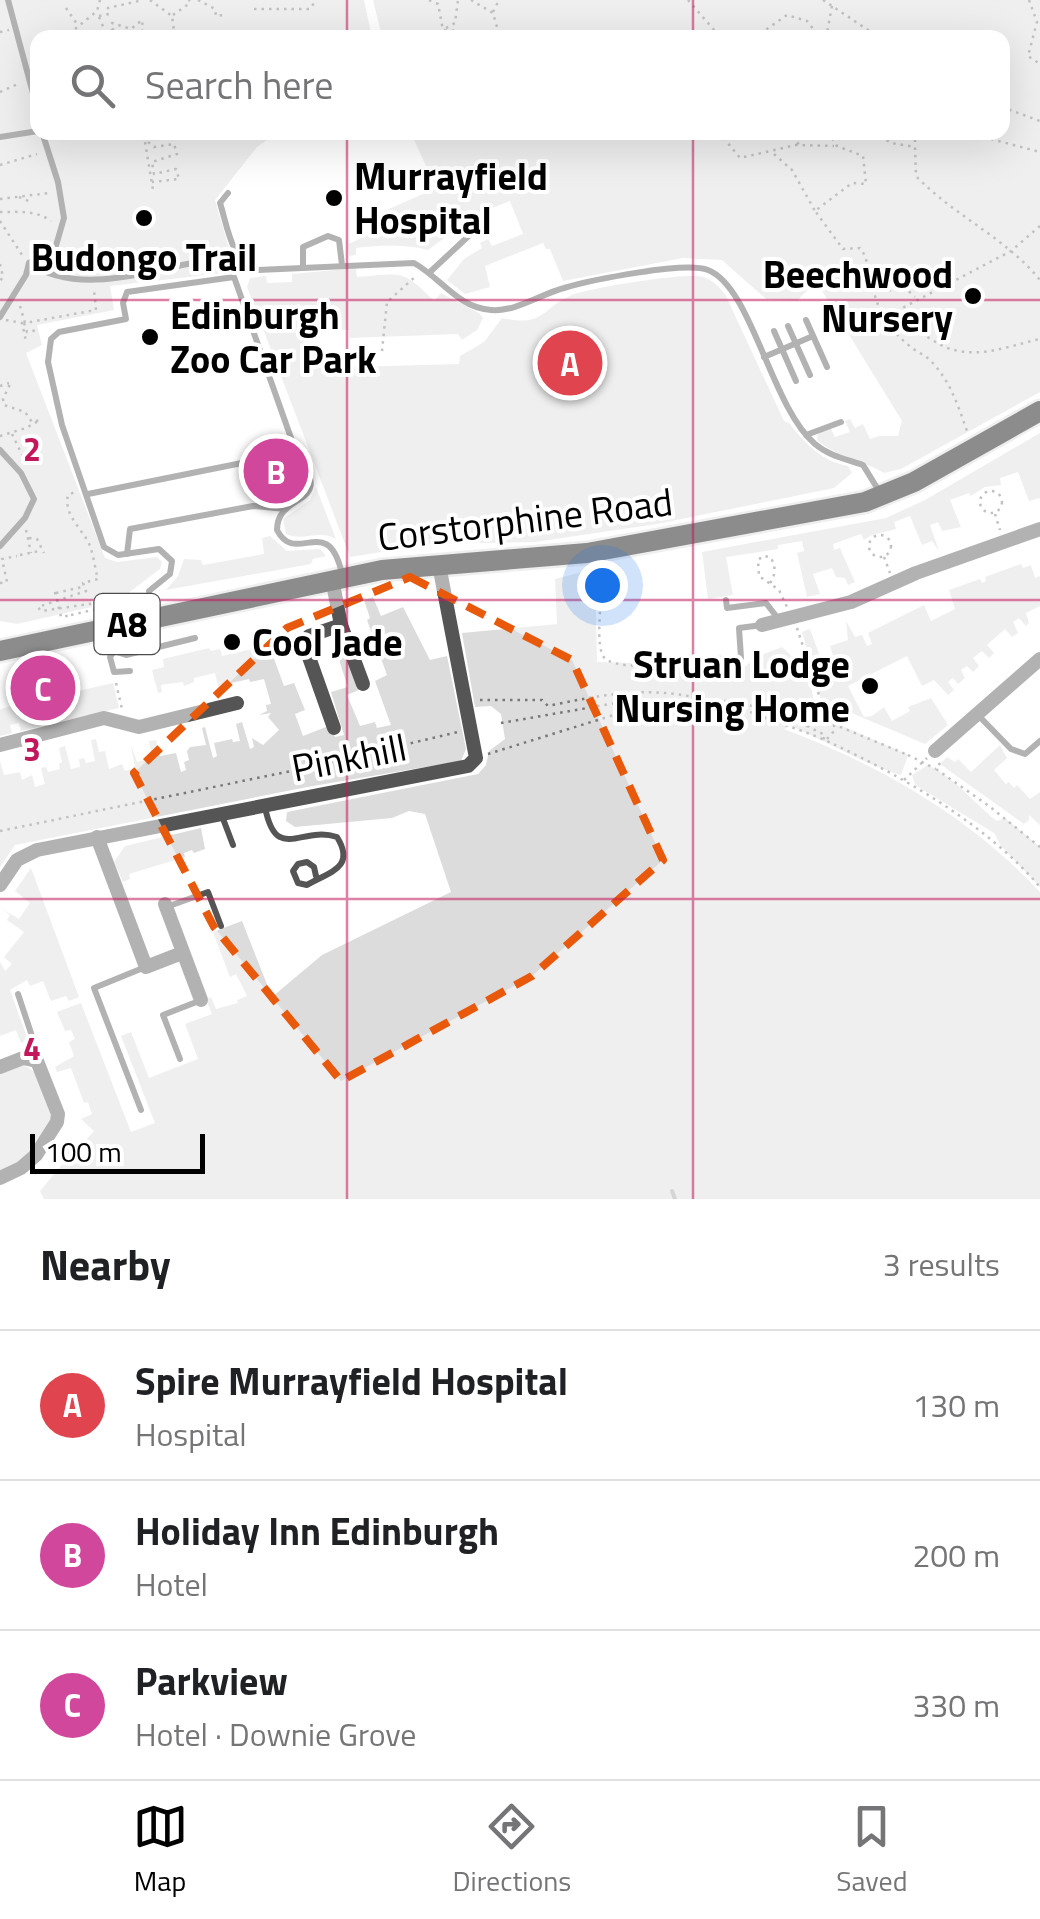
<!DOCTYPE html>
<html lang="en">
<head>
<meta charset="utf-8">
<style>
	body { margin:0; font-family:"Titillium Web",sans-serif; background:#f6f6f6; color:#202124 }
	.scale { position:absolute; left:30px; bottom:25px; width:175px; box-sizing:border-box; padding-left:10px; border:5px solid #000; border-top:0; font-size:28px; line-height:35px; white-space:nowrap; color:#000; -webkit-text-stroke:8px #fff; paint-order:stroke }
	.you { position:absolute; left:602px; top:585px; width:35px; height:35px; margin:-25px; border:8px solid #fff; border-radius:50%; background:#1a73e8; box-shadow:0 0 0 15px #1a73e833 }
	.badge { display:grid; place-items:center; width:65px; height:65px; border-radius:50%; background:#000; color:#fff; font-size:32px; font-weight:700 }
	.pin { position:absolute; translate:-50% -50%; border:5px solid #fff; box-shadow:0 2px 10px #0006 }
	.list { margin:0; padding:0; list-style:none }
	h2 { display:flex; justify-content:space-between; align-items:center; height:130px; margin:0; padding:0 40px; font-size:42px }
	h2 small { font-size:32px; font-weight:400; color:#757577 }
	.list li { display:grid; grid-template-columns:65px 1fr auto; gap:30px; align-items:center; box-sizing:border-box; height:150px; padding:0 40px; border-top:2px solid #e0e0e0 }
	.list b { display:block; font-size:38px; white-space:nowrap }
	.list p { margin:0; font-size:32px; white-space:nowrap; color:#757577 }
	.list em { font-size:32px; font-style:normal; color:#757577 }
	.icon { flex:none; width:55px; height:55px; fill:none; stroke:currentColor; stroke-width:2; stroke-linecap:round; stroke-linejoin:round }
	.map { position:relative; flex:none; width:1040px; height:1199px; overflow:hidden }
	.search { position:absolute; background:#fff; box-shadow:0 10px 40px #0002; left:30px; right:30px; top:30px; height:110px; display:flex; align-items:center; gap:25px; box-sizing:border-box; padding:0 35px; border-radius:20px; color:#757577; font-size:38px }
	.sheet { height:580px; background:#fff }
	nav { display:flex; justify-content:space-around; align-items:center; box-sizing:border-box; height:140px; border-top:2px solid #e0e0e0; background:#fff; font-size:28px; color:#757577 }
	nav a { display:grid; justify-items:center; gap:5px }
	nav .on { color:#000 }
	.map>svg:first-child { display:block }
</style>
</head>
<body>
<div class="map">
<svg width="1040" height="1199" viewBox="0 0 1040 1199">
	<rect width="100%" height="100%" fill="#fff"/>
	<g fill="#dcdcdc">
		<polygon points="0,0 364,0 372,37 38,38 38,132 277,133 257,147 215,200 235,269 232,272 110,286 114,310 37,325 42,345 26,353 105,558 117,562 157,557 162,562 160,569 127,594 91,600 92,607 17,624 0,621"/>
		<path d="M 373,0 L 1040,0 L 1040,392 L 901,469 L 884,473 C 862,460 837,457 817,440 L 818,431 L 830,427 L 835,437 L 850,432 L 845,421 L 850,419 L 855,428 L 863,424 L 870,439 L 879,436 L 898,436 L 902,421 L 816,281 L 797,301 L 766,299 L 722,260 L 683,258 L 563,281 L 550,249 L 546,249 L 543,243 L 485,266 L 490,287 L 465,294 L 447,280 L 464,259 L 482,248 L 480,243 L 488,239 L 492,246 L 523,234 L 510,201 L 479,213 L 481,221 L 473,224 L 470,219 L 428,250 C 403,244 381,245 356,248 L 356,255 L 349,256 L 348,244 L 375,232 L 369,218 L 436,188 L 411,133 L 1002,132 L 1002,38 L 382,37 Z"/>
		<path d="M 356,268 L 357,277 C 401,274 402,268 434,301 L 441,293 L 479,313 L 483,318 L 477,330 L 462,340 L 458,334 L 349,338 L 349,330 L 308,328 L 309,358 L 351,358 L 352,367 L 459,364 L 460,356 L 484,342 L 502,318 C 545,328 542,307 572,295 C 590,288 686,272 703,277 C 713,280 720,287 726,296 L 784,421 L 789,423 C 806,444 821,461 848,466 L 852,473 L 834,488 L 657,524 L 535,542 L 431,544 L 350,557 L 247,287 L 250,278 L 266,276 L 267,283 L 292,282 L 292,274 Z"/>
		<path d="M 1040,433 L 1040,498 L 1029,501 L 1018,472 L 1000,478 L 1001,485 L 985,487 L 971,496 L 969,493 L 950,500 L 961,527 L 942,531 L 938,522 L 930,525 L 939,551 L 932,541 L 922,545 L 910,516 L 894,522 L 896,529 C 884,533 874,532 864,540 L 861,534 L 833,544 L 834,550 L 840,548 L 855,582 L 848,585 L 845,578 L 836,577 L 832,568 L 813,574 L 820,594 L 807,597 L 797,553 L 804,551 L 802,541 L 778,545 L 778,549 L 726,557 L 733,595 L 708,599 L 702,552 L 886,518 L 925,500 Z"/>
		<path d="M 316,487 L 336,539 C 319,529 303,542 286,534 L 283,519 L 310,500 Z"/>
		<polygon points="270,536 287,551 320,549 326,556 313,559 311,564 166,590 178,576 184,559 201,560 203,565 264,554 262,538"/>
		<polygon points="1021,564 1023,568 1031,565 1035,578 1040,576 1040,606 1026,613 1029,623 1026,626 1019,618 1013,622 1018,633 1012,637 1005,629 987,645 994,653 989,658 982,651 973,658 979,666 973,672 967,666 961,670 965,678 958,684 953,678 948,682 954,690 948,695 934,680 922,686 907,656 848,686 864,717 872,716 884,707 892,721 910,711 908,707 931,698 948,725 925,744 821,700 802,632 810,629 822,662 834,658 830,646 848,640 846,621 855,637 862,635 867,646 872,644 868,633 924,605 931,621 955,609 949,590 980,579 982,583 986,581 985,577"/>
		<path d="M 595,569 L 597,662 L 746,666 L 756,657 L 782,647 L 807,671 L 816,709 L 811,718 L 833,722 L 908,755 L 901,775 C 863,764 828,742 791,726 L 784,729 C 880,765 970,817 1040,892 L 1040,1199 L 44,1199 L 40,1191 L 70,1155 L 60,1146 L 63,1143 L 84,1161 L 93,1152 L 83,1143 L 94,1131 L 81,1119 L 92,1114 L 88,1102 L 84,1103 L 71,1068 L 57,1072 L 55,1067 L 74,1056 L 69,1042 L 75,1039 L 71,1030 L 65,1031 L 57,1012 L 81,1003 L 131,1132 L 155,1123 L 121,1036 L 131,1032 L 149,1078 L 198,1059 L 185,1024 L 212,1014 L 206,999 L 211,997 L 216,1009 L 238,1003 L 237,1000 L 247,996 L 236,974 L 230,977 L 213,932 L 242,921 L 272,997 L 322,955 L 451,892 L 425,814 L 409,811 L 392,818 L 295,827 L 286,821 L 287,812 L 478,774 L 486,765 L 489,751 L 505,739 L 501,714 L 491,706 L 475,707 L 462,633 L 557,624 L 555,579 Z"/>
		<polygon points="373,597 381,616 403,607 430,660 447,656 466,749 461,761 307,787 15,845 0,867 0,761 4,775 20,772 22,780 32,775 35,787 45,784 41,768 46,767 48,772 60,769 59,764 62,762 59,748 65,746 71,769 80,767 79,759 84,758 86,763 95,761 91,740 96,739 99,752 105,751 109,769 122,764 125,771 135,768 131,745 137,762 152,758 149,741 156,740 160,756 176,753 181,772 186,770 184,762 189,760 187,751 190,747 206,745 202,728 205,727 213,758 217,756 214,743 232,739 233,742 240,741 236,724 242,722 250,749 254,747 252,738 263,745 279,730 268,717 271,713 259,715 267,711 266,705 271,704 264,679 250,682 249,679 218,686 215,673 194,678 194,682 184,686 183,682 161,685 162,692 158,693 152,670 164,667 163,659 209,648 211,651 220,649 222,656 269,645 284,686 294,683 305,710 295,714 303,736 331,725 335,737 344,735 331,692 348,687 337,654 344,652 359,690 347,695 360,726 375,722 377,728 391,725 375,681 387,675 367,620 370,618 364,600"/>
		<polygon points="113,683 119,708 21,731 19,723 10,725 12,733 0,736 0,709"/>
		<polygon points="1000,745 1007,758 994,770 1006,784 1009,782 1014,788 1017,785 1030,799 1040,792 1040,825 1029,815 1029,820 1024,824 940,764 947,757 955,762 958,759 971,772"/>
		<path d="M 928,765 C 958,780 972,802 997,821 L 1005,818 L 1040,847 L 1040,887 L 1001,846 L 994,833 L 915,785 L 912,775 Z"/>
		<polygon points="201,828 205,849 194,853 192,850 184,853 185,857 129,874 130,879 123,882 114,862 125,846"/>
		<polygon points="31,868 79,997 69,1001 66,996 51,1001 43,981 30,986 27,980 10,990 28,1040 21,1043 16,1030 0,1036 0,962 5,971 12,964 4,957 24,932 7,920 10,915 2,909 19,919 30,903 15,891"/>
		<path d="M 23,1065 C 44,1073 51,1103 51,1123 L 26,1157 L 0,1173 L 0,1072 Z"/>
	</g>
	<g fill="none" stroke-linecap="round" stroke-linejoin="round">
		<polyline stroke="#a3a3a3" stroke-width="4" points="672,1191 675,1199"/>
		<g stroke="#dbdbdb" stroke-width="25">
			<polyline id="primary" points="0,651 382,570 587,553 865,502 914,482 1040,411"/>
		</g>
		<g stroke="#777" stroke-width="2.5" stroke-dasharray="2.5 5" stroke-linecap="butt">
			<polyline points="150,0 172,16 175,38"/>
			<polyline points="198,0 215,9 216,16 223,15"/>
			<polyline points="429,0 438,4 443,30 499,34"/>
			<polyline points="471,0 493,13 499,34 519,38"/>
			<polyline points="688,0 721,38"/>
			<polyline points="823,0 880,38"/>
			<polyline points="1029,0 1037,22 1028,56 1040,64"/>
			<polyline points="66,8 77,24"/>
			<polyline points="254,9 310,9 316,0"/>
			<polyline points="493,12 499,0"/>
			<polyline points="173,15 190,3 189,0"/>
			<polyline points="99,16 109,14 108,8 143,0"/>
			<polyline points="99,17 108,38"/>
			<polyline points="446,28 455,23 458,0"/>
			<polyline points="0,32 9,30"/>
			<polyline points="121,33 112,29 112,23 131,29 142,20 143,30 140,33 124,35"/>
			<polyline points="114,35 118,32 124,35 121,38"/>
			<polyline points="69,38 74,31"/>
			<polyline points="87,38 75,29 97,11 100,0"/>
			<polyline points="754,38 787,15 807,21 820,38"/>
			<polyline points="826,38 832,6"/>
			<polyline points="0,92 20,83"/>
			<polyline points="1002,107 1040,121"/>
			<polyline points="719,132 740,158 796,145 834,146"/>
			<path d="M 828,132 L 837,146 L 863,156 L 866,184 L 852,183 L 815,211 L 843,249 L 860,248 C 871,262 865,273 873,287 L 887,291 L 904,287 L 915,297"/>
			<path d="M 874,132 L 891,143 L 915,147 L 916,176 C 953,215 1006,238 1040,280"/>
			<polyline points="915,132 915,146"/>
			<polyline points="978,132 987,138 1040,152"/>
			<polyline points="153,139 169,137"/>
			<polyline points="145,142 153,190"/>
			<polyline points="148,142 154,147 174,144 177,154 152,162 154,174 176,169 179,179 152,182"/>
			<polyline points="797,144 812,132"/>
			<polyline points="774,154 792,170 815,211"/>
			<polyline points="0,165 37,154"/>
			<polyline points="19,197 31,202"/>
			<polyline points="0,199 49,193"/>
			<path d="M 0,212 C 18,212 36,210 51,221"/>
			<polyline points="0,221 22,255"/>
			<path d="M 1040,226 L 1011,251 L 891,314 C 899,326 911,329 924,335 C 931,339 938,344 945,347 C 977,360 1008,346 1040,339"/>
			<polyline points="0,264 3,277 0,281"/>
			<path d="M 873,288 C 878,312 891,332 911,347 C 917,352 925,355 931,361 C 951,382 958,406 967,431"/>
			<polyline points="20,306 25,323 96,310 94,290"/>
			<polyline points="6,320 22,323 26,341"/>
			<polyline points="24,323 27,332 38,330"/>
			<polyline points="382,351 387,302 416,276"/>
			<polyline points="0,386 9,383"/>
			<polyline points="12,434 26,463"/>
			<polyline points="0,436 26,428 40,420 32,422 25,412 4,405 3,399 10,384"/>
			<circle cx="991" cy="502" r="11"/>
			<polyline points="995,514 1000,530"/>
			<polyline points="26,530 31,553"/>
			<circle cx="880" cy="546" r="11"/>
			<polyline points="29,538 37,539 44,553"/>
			<polyline points="20,555 39,551"/>
			<polyline points="884,557 890,573"/>
			<path d="M 604,567 C 605,582 601,593 600,607 C 600,620 597,644 603,656 C 612,671 665,664 681,663"/>
			<polyline points="0,583 7,582 2,559 17,556"/>
			<path d="M 770,583 C 776,575 776,565 770,557 L 763,556 L 758,560 L 759,576 L 779,590 L 787,607"/>
			<polyline points="55,592 61,617 71,615"/>
			<polyline points="56,593 82,587"/>
			<path d="M 71,615 L 97,609 L 96,603 L 41,611 L 38,607 L 86,591 L 83,583 L 98,579 C 95,569 94,557 90,546 C 84,530 63,516 68,495 L 77,491"/>
			<polyline points="797,628 820,698 818,709 807,726 825,735 823,740"/>
			<polyline points="116,683 122,709"/>
			<path d="M 480,700 L 542,700 L 548,706 C 600,695 645,686 698,698"/>
			<path d="M 730,702 C 762,720 798,727 831,743 C 904,777 987,825 1040,887"/>
			<polyline points="735,703 788,712"/>
			<polyline points="826,721 908,755"/>
			<polyline points="501,723 616,703 728,701"/>
			<polyline points="827,739 835,730 834,725"/>
			<polyline points="488,754 617,714 664,711 698,701"/>
			<polyline points="940,763 936,769 989,806 1040,847"/>
			<polyline points="904,780 927,758"/>
			<polyline points="0,831 306,768 458,732"/>
		</g>
		<g stroke="#555" stroke-width="6">
			<polyline points="8,0 38,112"/>
			<polyline points="143,132 144,135"/>
			<polyline points="0,137 38,131"/>
			<path d="M 228,193 L 220,203 C 228,228 231,262 258,270 L 414,263 C 441,278 458,308 491,310 C 516,312 541,294 564,288 C 591,280 685,261 708,270 C 752,287 771,407 815,444 C 829,456 846,459 863,465 L 879,491"/>
			<path d="M 29,263 C 76,295 141,273 192,263"/>
			<polyline points="303,268 303,247 328,236 339,240 342,265"/>
			<polyline points="430,272 474,231"/>
			<polyline points="0,317 26,275 29,263 55,249 64,218 58,182 42,132"/>
			<polyline points="806,320 827,367"/>
			<polyline points="788,326 810,375"/>
			<polyline points="774,331 796,381"/>
			<polyline points="764,357 813,336"/>
			<polyline points="806,435 841,422"/>
			<polyline points="0,450 21,473 34,499 25,518 0,546"/>
			<polyline points="88,494 296,452"/>
			<polyline points="127,554 130,529 253,506 286,509"/>
			<polyline points="726,600 727,608 766,603 780,621"/>
			<path d="M 152,617 L 149,591 L 170,574 L 172,561 L 159,549 L 118,555 L 104,547 L 62,425 L 48,362 L 51,339 L 59,332 L 126,319 L 123,303 L 127,292 L 234,277 L 296,452 C 338,509 277,490 277,530 C 296,567 328,511 342,574"/>
			<polyline points="110,634 114,651 126,655 195,638"/>
			<polyline points="114,651 110,657 114,672 130,671"/>
			<polyline points="690,660 741,658 739,628 762,625"/>
			<polyline points="977,714 1011,749 1025,754 1040,741"/>
			<path d="M 265,807 C 276,864 301,825 337,837 C 357,869 326,873 307,885 L 298,883 L 293,871 L 298,864 L 307,862 L 314,867 L 316,876"/>
			<polyline points="222,816 233,845"/>
			<polyline points="169,911 172,905 208,892 221,926"/>
			<polyline points="18,994 36,1048 33,1057"/>
			<polyline points="180,1059 163,1015 199,1001"/>
			<polyline points="141,1110 94,988 143,968"/>
		</g>
		<g stroke="#555" stroke-width="14">
			<polyline points="332,579 341,625 363,684"/>
			<polyline points="762,625 851,602 916,573 1040,529"/>
			<polyline points="334,728 304,643 309,636 341,625"/>
			<polyline points="0,745 104,718 139,727 237,703"/>
			<polyline points="935,751 1040,659"/>
			<polyline points="97,837 146,967 182,953"/>
			<polyline points="0,885 17,860 37,850 468,766 476,758 439,565"/>
			<polyline points="165,904 201,1000"/>
			<polyline points="0,1067 23,1058 37,1061 58,1114 57,1122 36,1155 21,1168 0,1178"/>
		</g>
		<use href="#primary" stroke="#000" stroke-width="20"/>
		<g stroke="#777" stroke-width="2.5" stroke-dasharray="2.5 5" stroke-linecap="butt">
			<polyline points="788,712 826,721"/>
			<polyline points="908,755 936,769"/>
		</g>
	</g>
	<path d="M0 0H1040V1199H0ZM 410,577 L 572,660 L 663,860 L 532,976 L 341,1081 L 214,927 L 134,773 L 287,628 Z" fill="#fff" fill-opacity=".55" fill-rule="evenodd"/>
	<path fill="none" stroke="#e8590c" stroke-width="8" stroke-dasharray="20 12" stroke-linejoin="round" d="M 410,577 L 572,660 L 663,860 L 532,976 L 341,1081 L 214,927 L 134,773 L 287,628 Z"/>
	<path fill="none" stroke="#c2185b" stroke-width="2.5" stroke-opacity="0.55" d="M 347,0 L 347,38M 693,0 L 693,38M 347,132 L 347,1199M 693,132 L 693,1199M 0,300 L 1040,300M 0,600 L 1040,600M 0,899 L 1040,899"/>
	<g fill="#000" stroke="#fff" stroke-width="4">
		<circle cx="334" cy="198" r="10"/>
		<circle cx="144" cy="218" r="10"/>
		<circle cx="973" cy="296" r="10"/>
		<circle cx="150" cy="337" r="10"/>
		<circle cx="232" cy="642" r="10"/>
		<circle cx="870" cy="686" r="10"/>
	</g>
	<g text-anchor="middle" dominant-baseline="central" stroke-width="8" stroke-linejoin="round" paint-order="stroke">
		<rect fill="#fff" stroke="#4c4c4c" stroke-width="2.5" x="94.5" y="594" width="65" height="60" rx="8"/>
		<g font-size="35" font-weight="bold" fill="#000">
			<text x="127" y="624">A8</text>
		</g>
		<g font-size="38" font-weight="bold" fill="#000" stroke="#fff" text-anchor="start">
			<text x="354" y="176">Murrayfield<tspan x="354" dy="44">Hospital</tspan></text>
			<text x="144" y="257" text-anchor="middle">Budongo Trail</text>
			<text x="953" y="274" text-anchor="end">Beechwood<tspan x="953" dy="44">Nursery</tspan></text>
			<text x="170" y="315">Edinburgh<tspan x="170" dy="44">Zoo Car Park</tspan></text>
			<text x="252" y="642">Cool Jade</text>
			<text x="850" y="664" text-anchor="end">Struan Lodge<tspan x="850" dy="44">Nursing Home</tspan></text>
		</g>
		<g font-size="38" fill="#000" stroke="#fff">
			<text transform="translate(525 519) rotate(-7)">Corstorphine Road</text>
			<text transform="translate(349 757) rotate(-11)">Pinkhill</text>
		</g>
	</g>
	<g font-size="32" text-anchor="middle" font-weight="bold" fill="#c2185b" stroke="#fff" stroke-width="8" stroke-linejoin="round" paint-order="stroke">
		<text x="32" y="461">2</text>
		<text x="32" y="761">3</text>
		<text x="32" y="1060">4</text>
	</g>
</svg>
<div class="scale">100 m</div>
<div class="you"></div>
<div class="pin badge" style="left:570px;top:363px;background:#e0444e">A</div>
<div class="pin badge" style="left:276px;top:471px;background:#d1479c">B</div>
<div class="pin badge" style="left:43px;top:688px;background:#d1479c">C</div>
<div class="search"><svg class="icon" aria-label="search" viewBox="0 0 24 24"><circle cx="10" cy="10" r="6"/><path d="M15 15l6 6"/></svg>Search here</div>
</div>
<section class="sheet">
<h2>Nearby<small>3 results</small></h2>
<ul class="list">
<li><span class="badge" style="background:#e0444e">A</span><div><b>Spire Murrayfield Hospital</b><p>Hospital</p></div><em>130 m</em></li>
<li><span class="badge" style="background:#d1479c">B</span><div><b>Holiday Inn Edinburgh</b><p>Hotel</p></div><em>200 m</em></li>
<li><span class="badge" style="background:#d1479c">C</span><div><b>Parkview</b><p>Hotel · Downie Grove</p></div><em>330 m</em></li>
</ul>
</section>
<nav>
<a class="on"><svg class="icon" aria-label="map" viewBox="0 0 24 24"><path d="M3 6l6-2 6 2 6-2v14l-6 2-6-2-6 2zM9 4v14M15 6v14"/></svg>Map</a>
<a><svg class="icon" aria-label="directions" viewBox="0 0 24 24"><path d="M12 3l9 9-9 9-9-9zM9 14v-3h6M13 9l2 2-2 2"/></svg>Directions</a>
<a><svg class="icon" aria-label="saved" viewBox="0 0 24 24"><path d="M7 4h10v16l-5-4-5 4z"/></svg>Saved</a>
</nav>
</body>
</html>
